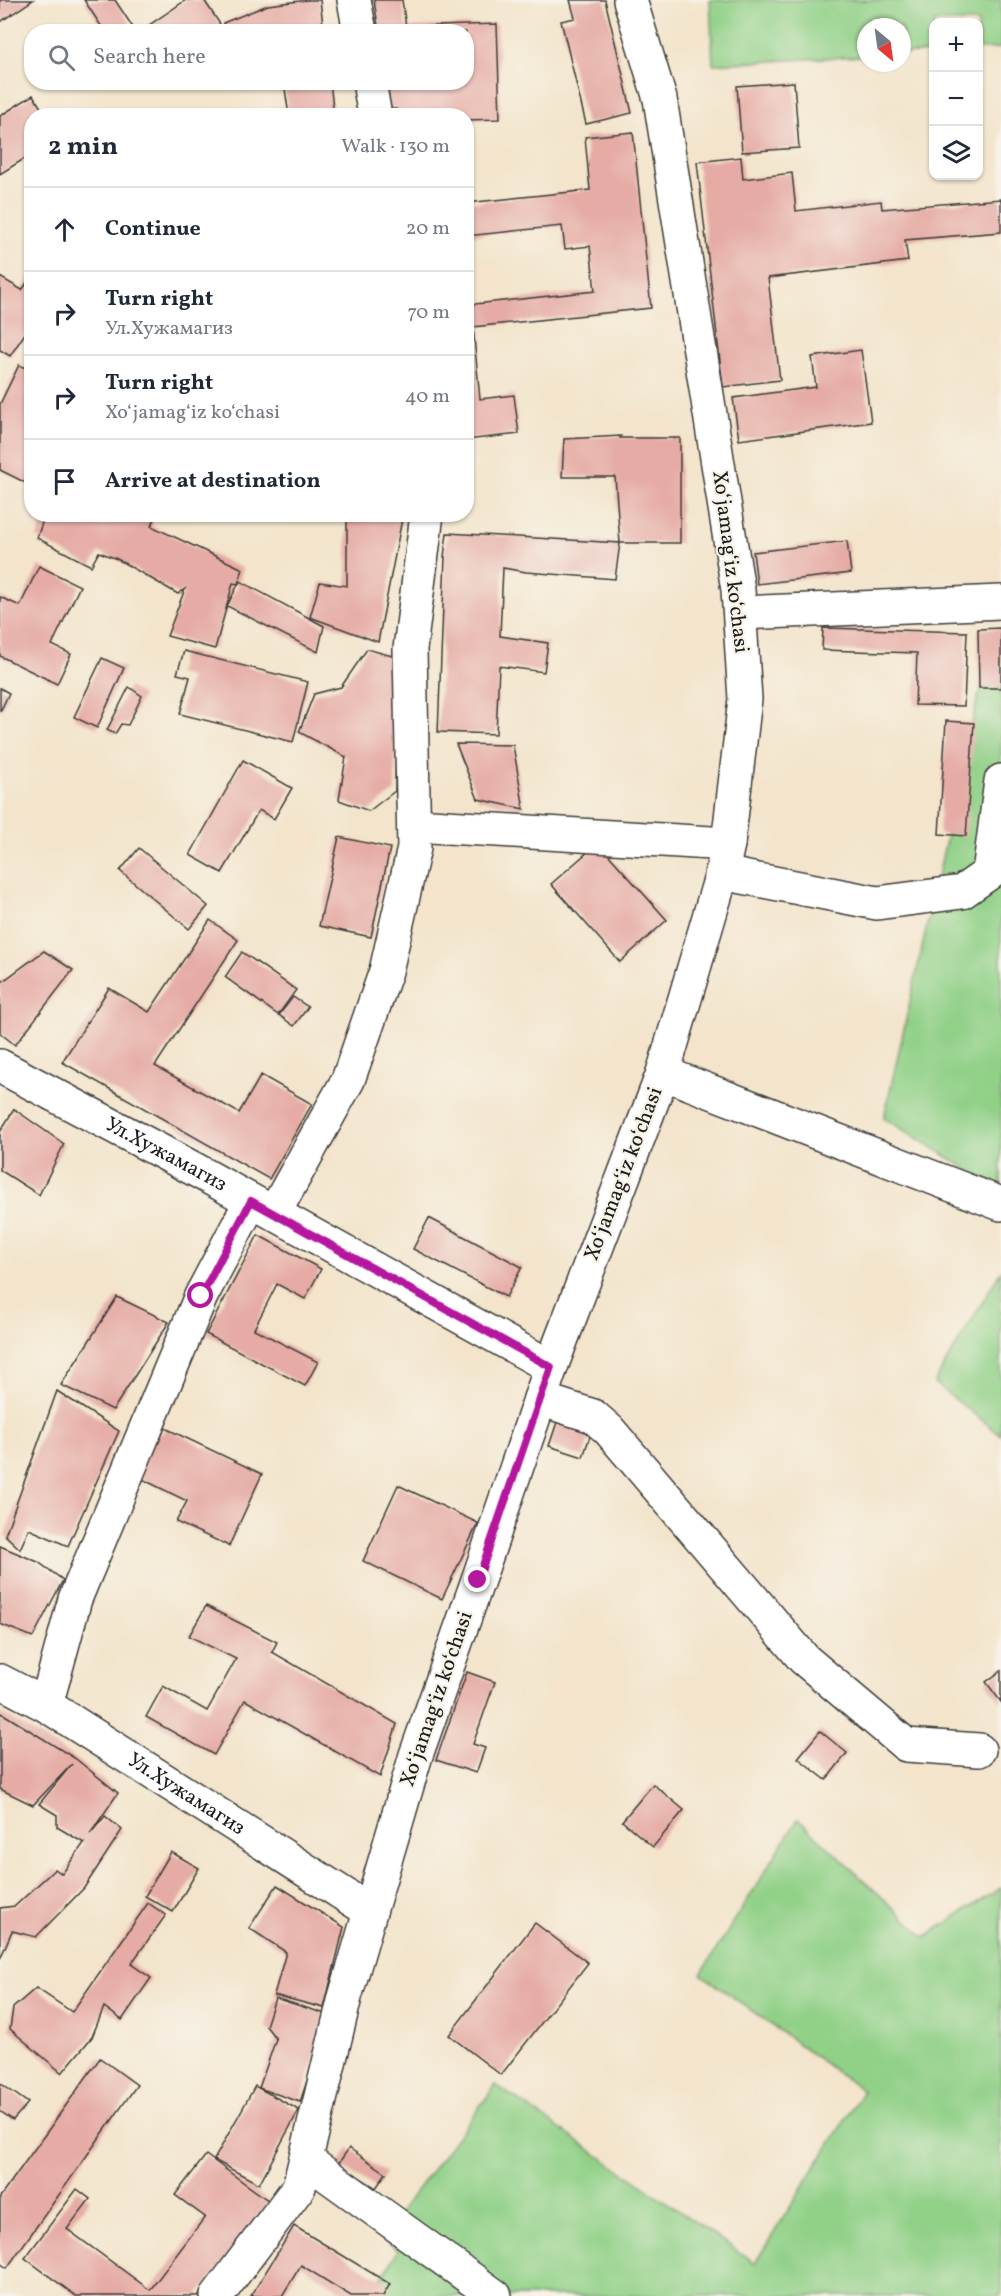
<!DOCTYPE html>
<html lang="en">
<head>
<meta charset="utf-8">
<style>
	body { margin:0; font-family:Vollkorn,serif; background:#f2f2f3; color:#1f2937 }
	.controls { position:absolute; right:18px; top:18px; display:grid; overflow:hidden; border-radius:12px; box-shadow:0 2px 4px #0004 }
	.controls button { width:54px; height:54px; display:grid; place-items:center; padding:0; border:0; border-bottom:2px solid #e0e1e3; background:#fff; color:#1f2937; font:30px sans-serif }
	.compass { position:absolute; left:857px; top:18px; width:54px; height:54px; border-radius:50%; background:#fff; box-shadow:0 2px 4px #0004; rotate:151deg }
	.stop { position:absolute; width:18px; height:18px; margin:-14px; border:4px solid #b5179e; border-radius:50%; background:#fff }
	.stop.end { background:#b5179e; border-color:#fff; box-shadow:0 2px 6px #0008 }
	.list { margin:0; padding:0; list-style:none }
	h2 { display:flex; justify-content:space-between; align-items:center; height:78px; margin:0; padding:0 24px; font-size:26px }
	h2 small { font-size:20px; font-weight:400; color:#747a83 }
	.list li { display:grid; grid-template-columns:39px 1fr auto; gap:18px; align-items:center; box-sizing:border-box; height:84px; padding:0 24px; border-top:2px solid #e0e1e3 }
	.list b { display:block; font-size:22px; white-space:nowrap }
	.list p { margin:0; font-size:20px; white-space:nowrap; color:#747a83 }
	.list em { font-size:20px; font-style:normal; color:#747a83 }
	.icon { flex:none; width:33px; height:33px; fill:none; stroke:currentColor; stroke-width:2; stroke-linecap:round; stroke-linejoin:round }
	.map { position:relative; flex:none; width:1001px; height:2296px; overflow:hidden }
	.search { position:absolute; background:#fff; box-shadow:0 2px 4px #0004; left:24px; top:24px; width:450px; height:66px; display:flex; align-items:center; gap:15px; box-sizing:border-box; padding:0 21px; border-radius:24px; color:#747a83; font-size:22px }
	.panel { position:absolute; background:#fff; box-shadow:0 2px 4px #0004; left:24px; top:108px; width:450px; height:414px; border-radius:24px }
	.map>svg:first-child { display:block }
</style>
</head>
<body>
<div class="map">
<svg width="1001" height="2296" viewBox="0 0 1001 2296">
	<rect width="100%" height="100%" fill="#f7f3e8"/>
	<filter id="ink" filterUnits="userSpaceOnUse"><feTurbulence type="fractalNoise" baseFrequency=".0167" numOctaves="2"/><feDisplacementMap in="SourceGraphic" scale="12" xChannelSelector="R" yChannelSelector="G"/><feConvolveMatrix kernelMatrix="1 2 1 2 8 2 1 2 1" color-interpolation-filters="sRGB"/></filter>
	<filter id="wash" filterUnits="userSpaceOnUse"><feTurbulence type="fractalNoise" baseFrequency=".008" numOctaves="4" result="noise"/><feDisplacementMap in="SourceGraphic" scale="24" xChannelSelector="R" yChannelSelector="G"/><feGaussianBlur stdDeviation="1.35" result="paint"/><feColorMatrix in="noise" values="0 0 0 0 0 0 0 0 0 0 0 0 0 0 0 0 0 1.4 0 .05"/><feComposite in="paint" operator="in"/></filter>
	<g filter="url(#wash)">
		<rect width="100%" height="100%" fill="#f3e4cb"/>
		<g fill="#90d087" stroke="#567652" stroke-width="1.5">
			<polygon points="710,0 1001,0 1001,48 979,49 978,22 934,22 933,52 902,54 902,27 866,27 866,56 713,64"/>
			<polygon points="1001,627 1001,1190 884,1118 977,701"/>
			<polygon points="1001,1271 1001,1435 934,1383"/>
			<polygon points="798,1819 925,1937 1001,1888 1001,2296 371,2296 398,2251 382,2236 496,2085 755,2263 863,2091 701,1974"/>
		</g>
		<g id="blocks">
			<g fill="#e5aba4">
				<polygon points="0,0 33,0 0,22"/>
				<polygon points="84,0 115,0 136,32 105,32"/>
				<polygon points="186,0 204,0 220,24 209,32 139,32"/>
				<polygon points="308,0 320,0 324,32 226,32 223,23 268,5"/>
				<polygon points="374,0 402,0 406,27 497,24 500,119 466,120 466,116 396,116 396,109 382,110 381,82 466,82 466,32 456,32 456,30 379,32"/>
				<polygon points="570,0 605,0 632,113 586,124 561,21 575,18"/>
				<polygon points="284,82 330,82 334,116 289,116"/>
				<polygon points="794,82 799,148 742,152 737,86"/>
				<polygon points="33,95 46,116 32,116 32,154 0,174 0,116"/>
				<polygon points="633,132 651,308 473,327 480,399 514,395 519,434 466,440 466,305 595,291 590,246 565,249 562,226 466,236 466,203 590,190 585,137"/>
				<polygon points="741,157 743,179 792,173 796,211 881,201 882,209 1001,199 1001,232 905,240 908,261 768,278 780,380 723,387 697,162"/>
				<polygon points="32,276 32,323 10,356 0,350 0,277 22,290"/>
				<polygon points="861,350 871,422 739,440 733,398 816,387 812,357"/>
				<polygon points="19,365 32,371 32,486 0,470 0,404"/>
				<polygon points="621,436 620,438 680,438 680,543 620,543 615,477 562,477 564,439"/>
				<polygon points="45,514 158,514 151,526 243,569 238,584 233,583 215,649 167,636 185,589 178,594 117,559 99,552 91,566 37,538"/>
				<polygon points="347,514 403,514 378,642 310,617 320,582 347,586"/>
				<polygon points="447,533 620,543 615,579 526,572 503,568 500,636 548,643 544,672 499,666 496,734 438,732 445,557 444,557"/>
				<polygon points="847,541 851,573 757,584 753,552"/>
				<polygon points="39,566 80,586 52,645 71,654 57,684 0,656 0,597 20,606"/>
				<polygon points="240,581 324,626 318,652 227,606"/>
				<polygon points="823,628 967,632 964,706 915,705 917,653 822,650"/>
				<polygon points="1001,628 1001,688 979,688 978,629"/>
				<polygon points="367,649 403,659 396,734 395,791 369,811 339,800 346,757 299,732 314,694 341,687"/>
				<polygon points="184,651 308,682 293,742 180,714 190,677 177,674"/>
				<polygon points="102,658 124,668 97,728 74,717"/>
				<polygon points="129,687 142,696 128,725 121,724 115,734 107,730"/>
				<polygon points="0,688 9,693 0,712"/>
				<polygon points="946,721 974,723 966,836 939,834"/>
				<polygon points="456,744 513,745 524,809 478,799"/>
				<polygon points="243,760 292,788 274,819 259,810 222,873 190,855"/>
				<polygon points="339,837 390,848 371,937 319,926"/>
				<polygon points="598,843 667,920 620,962 551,884"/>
				<polygon points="139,848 208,906 189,929 120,871"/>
				<polygon points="210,920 238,940 155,1066 239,1113 261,1075 312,1104 269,1179 62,1062 109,988 149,1012"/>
				<polygon points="44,951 73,970 15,1045 0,1033 0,979 3,981"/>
				<polygon points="242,952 296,990 278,1015 225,977"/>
				<polygon points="293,997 308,1007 294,1026 279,1015"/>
				<polygon points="14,1109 64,1144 39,1195 0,1170 0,1132"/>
				<polygon points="429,1218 522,1267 506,1297 413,1249"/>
				<polygon points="258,1235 321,1269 305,1299 277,1284 254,1329 318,1362 305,1386 206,1334"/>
				<polygon points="117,1297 169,1322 113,1410 61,1385"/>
				<polygon points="57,1391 119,1431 68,1546 29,1529 20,1549 5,1535"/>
				<polygon points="560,1413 594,1424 583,1457 549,1446"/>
				<polygon points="165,1428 262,1474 229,1546 176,1522 187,1501 140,1478 151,1430 162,1434"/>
				<polygon points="398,1485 478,1523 442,1599 363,1561"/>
				<polygon points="0,1546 38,1562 63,1580 33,1637 0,1624"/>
				<polygon points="206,1606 277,1642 272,1652 397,1724 380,1777 245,1700 214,1755 146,1717 163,1686 207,1711 236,1659 189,1636"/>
				<polygon points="1001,1671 1001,1702 986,1682"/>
				<polygon points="467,1672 495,1682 473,1744 485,1748 476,1773 436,1760"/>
				<polygon points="0,1712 76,1759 118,1793 90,1834 105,1816 122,1830 84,1888 36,1937 12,1931 0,1959 0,1908 15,1906 55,1869 62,1874 84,1843 57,1827 57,1815 39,1804 72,1764 33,1805 0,1789"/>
				<polygon points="820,1731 847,1753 826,1780 798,1758"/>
				<polygon points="653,1784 684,1810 653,1847 622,1821"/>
				<polygon points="171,1852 199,1868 173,1912 145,1896"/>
				<polygon points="277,1885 344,1927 324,2008 274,1995 286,1952 249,1928"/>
				<polygon points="148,1903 166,1915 131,1964 151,1978 122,2020 104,2007 92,2037 62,2073 10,2029 13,2008 36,1988 72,2012"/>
				<polygon points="535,1923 588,1963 501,2075 449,2035"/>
				<polygon points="275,1998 329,2015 300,2102 259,2088 276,2039 266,2026"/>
				<polygon points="100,2058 137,2085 7,2268 0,2263 0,2197"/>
				<polygon points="0,2083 28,2103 13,2120 0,2111"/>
				<polygon points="255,2086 299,2110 259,2184 214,2160"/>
				<polygon points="349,2148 386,2173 376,2188 338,2164"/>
				<polygon points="206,2155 269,2201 198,2296 76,2296 25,2258 77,2189 90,2199 67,2229 150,2290 205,2217 175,2195"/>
				<polygon points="294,2226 390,2284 383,2296 351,2296 301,2265 282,2296 251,2296"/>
			</g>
		</g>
	</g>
	<g filter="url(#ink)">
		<use href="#blocks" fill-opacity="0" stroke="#3c3a36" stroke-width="1.5"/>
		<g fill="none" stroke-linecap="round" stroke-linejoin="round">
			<g stroke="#3c3a36" stroke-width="36">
				<g id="minor">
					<polyline points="354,0 360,32"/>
					<polyline points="369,82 375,116"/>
					<polyline points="740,613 1001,602"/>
					<polyline points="414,825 728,844"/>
					<polyline points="722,873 877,903 962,892 989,873 1001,781"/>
					<path id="s1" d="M 0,1066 L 194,1169 L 551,1367"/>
					<polyline points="663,1073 1001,1204"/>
					<polyline points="274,1213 348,1080 386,971 414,848 410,649 427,514"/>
					<polyline points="540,1399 593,1416 609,1430 804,1659 906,1745 979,1750"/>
					<path id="s2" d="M 0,1681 L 46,1705 L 370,1911"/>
					<polyline points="46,1705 75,1599 201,1296 251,1201"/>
					<polyline points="306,2160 495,2296"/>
					<polyline points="217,2296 299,2187 345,1997 416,1755 478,1580 551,1367 663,1073 722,873 728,844 745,699 738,590 660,99 630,0"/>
				</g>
			</g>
			<use href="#minor" stroke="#fff" stroke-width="33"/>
		</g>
	</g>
	<g fill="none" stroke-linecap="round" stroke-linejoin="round" filter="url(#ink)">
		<polyline stroke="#b5179e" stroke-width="8" points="201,1296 251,1201 551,1367 478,1580"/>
	</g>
	<g text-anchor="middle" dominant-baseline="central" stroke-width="4.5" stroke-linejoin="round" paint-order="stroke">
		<g font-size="21" fill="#1c1c1c" stroke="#f7f3e8">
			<text transform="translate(730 562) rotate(83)">Xoʻjamagʻiz koʻchasi</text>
			<text stroke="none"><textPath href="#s1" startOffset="188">Ул.Хужамагиз</textPath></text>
			<text transform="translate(624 1174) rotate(-69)">Xoʻjamagʻiz koʻchasi</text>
			<text transform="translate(437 1699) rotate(-71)">Xoʻjamagʻiz koʻchasi</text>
			<text stroke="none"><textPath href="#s2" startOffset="218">Ул.Хужамагиз</textPath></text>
		</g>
	</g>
</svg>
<div class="controls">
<button>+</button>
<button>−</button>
<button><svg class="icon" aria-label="layers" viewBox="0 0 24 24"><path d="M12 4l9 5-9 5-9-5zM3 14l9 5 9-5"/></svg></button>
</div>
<svg class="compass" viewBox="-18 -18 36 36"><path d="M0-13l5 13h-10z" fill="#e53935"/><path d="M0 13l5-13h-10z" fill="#747a83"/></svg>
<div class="stop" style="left:201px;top:1296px"></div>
<div class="stop end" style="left:478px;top:1580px"></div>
<div class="search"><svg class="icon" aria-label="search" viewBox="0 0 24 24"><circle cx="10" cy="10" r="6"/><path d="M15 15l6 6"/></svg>Search here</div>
<section class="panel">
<h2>2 min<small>Walk · 130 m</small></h2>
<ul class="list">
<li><svg class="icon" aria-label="ahead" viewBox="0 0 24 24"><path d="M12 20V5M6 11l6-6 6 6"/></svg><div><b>Continue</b></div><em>20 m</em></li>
<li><svg class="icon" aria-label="right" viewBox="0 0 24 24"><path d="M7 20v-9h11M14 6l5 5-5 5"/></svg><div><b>Turn right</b><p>Ул.Хужамагиз</p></div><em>70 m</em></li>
<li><svg class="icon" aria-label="right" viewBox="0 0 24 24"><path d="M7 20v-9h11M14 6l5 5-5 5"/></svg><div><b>Turn right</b><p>Xoʻjamagʻiz koʻchasi</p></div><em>40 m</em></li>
<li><svg class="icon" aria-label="arrive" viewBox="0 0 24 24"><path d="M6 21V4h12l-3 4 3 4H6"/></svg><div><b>Arrive at destination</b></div></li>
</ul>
</section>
</div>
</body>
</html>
